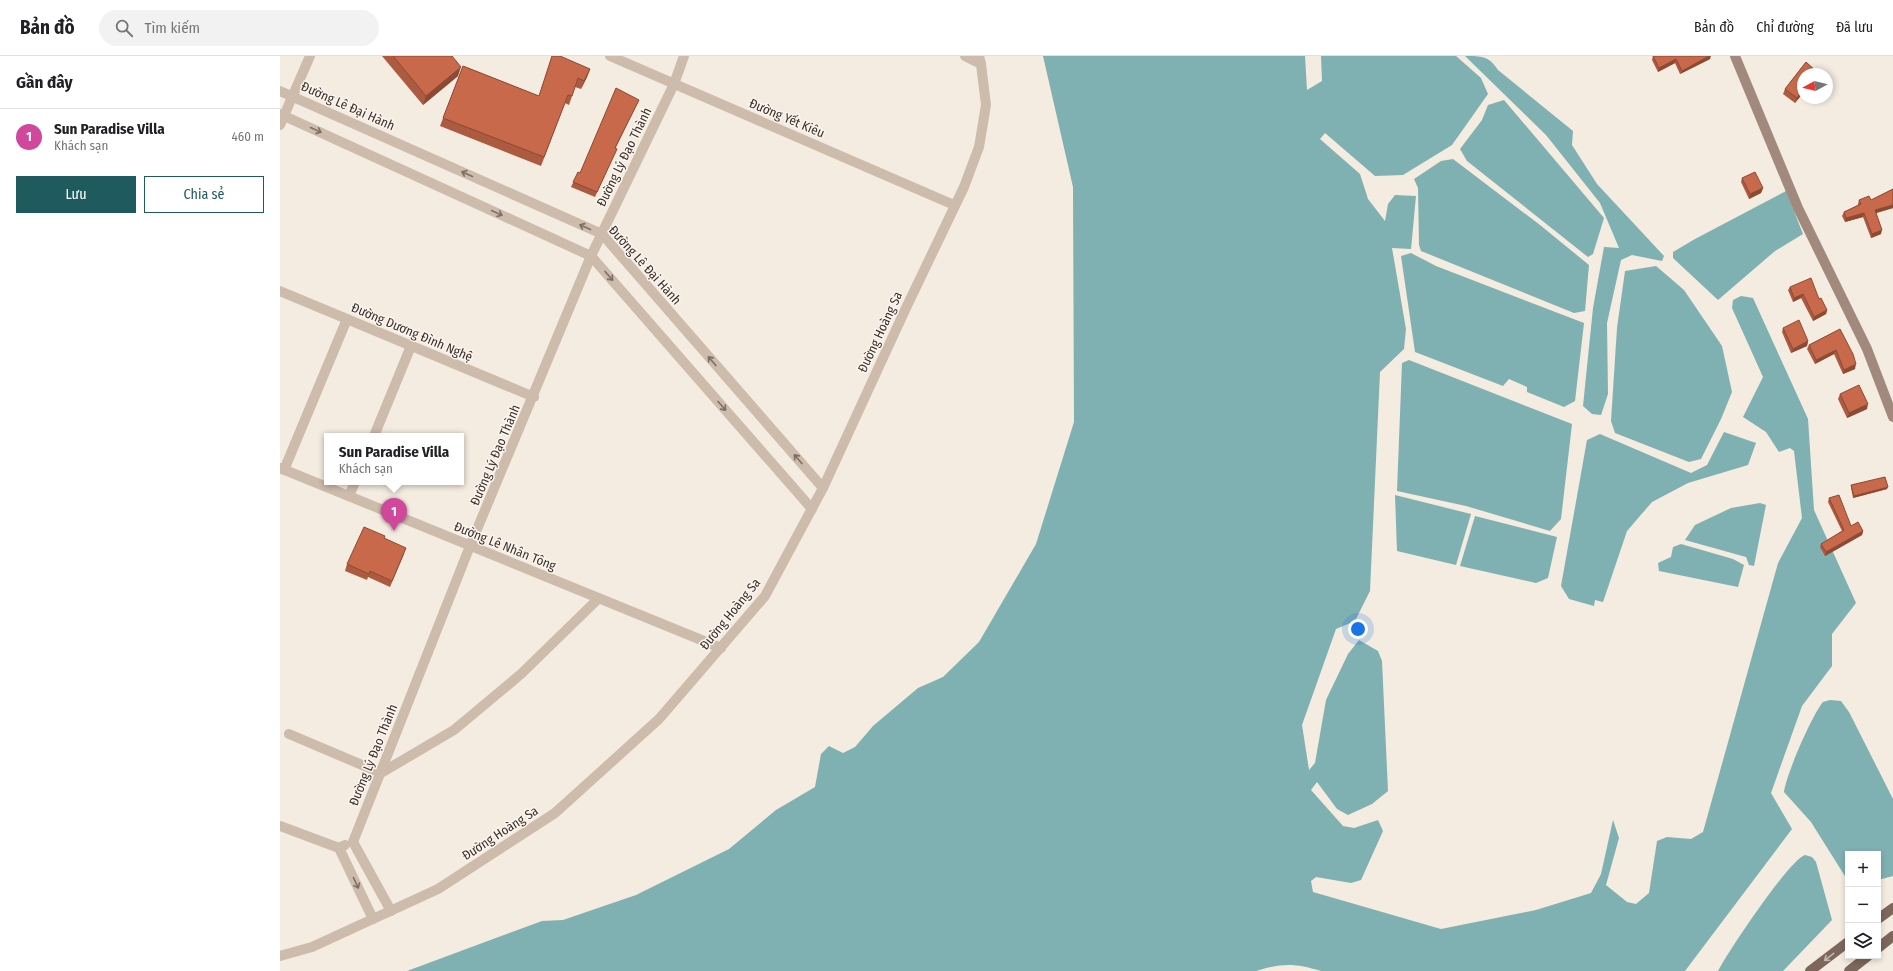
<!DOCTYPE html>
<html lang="vi">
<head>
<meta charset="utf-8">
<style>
	body { margin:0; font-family:"Fira Sans Condensed",sans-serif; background:#f2f2f2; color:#202124 }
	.controls { position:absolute; right:12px; bottom:12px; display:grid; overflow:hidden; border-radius:0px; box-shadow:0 2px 6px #0003 }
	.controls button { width:36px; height:36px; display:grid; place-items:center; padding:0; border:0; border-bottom:1px solid #e0e0e0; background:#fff; color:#202124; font:20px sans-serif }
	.compass { position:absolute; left:1517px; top:12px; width:36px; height:36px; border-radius:50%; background:#fff; box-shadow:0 2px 6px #0003; rotate:262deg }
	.you { position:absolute; left:1078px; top:573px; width:14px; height:14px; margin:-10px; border:3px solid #fff; border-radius:50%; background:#1a73e8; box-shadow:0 0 0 6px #1a73e833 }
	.badge { display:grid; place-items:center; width:26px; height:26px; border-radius:50%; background:#1f5a5e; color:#fff; font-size:13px; font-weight:700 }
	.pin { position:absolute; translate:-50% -33px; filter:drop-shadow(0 1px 2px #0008) }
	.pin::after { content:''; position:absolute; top:21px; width:14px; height:12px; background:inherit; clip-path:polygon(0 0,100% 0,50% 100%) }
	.popup { position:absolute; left:44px; top:377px; width:140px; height:52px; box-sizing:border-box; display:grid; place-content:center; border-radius:0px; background:#fff; filter:drop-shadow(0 1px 3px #0005); font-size:13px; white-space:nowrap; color:#757577 }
	.popup b { font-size:15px; color:#202124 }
	.popup::after { content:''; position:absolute; left:50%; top:100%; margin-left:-8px; border:8px solid transparent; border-top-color:#fff }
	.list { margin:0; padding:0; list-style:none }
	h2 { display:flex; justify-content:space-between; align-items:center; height:52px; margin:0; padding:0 16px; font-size:17px }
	h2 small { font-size:13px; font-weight:400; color:#757577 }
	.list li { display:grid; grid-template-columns:26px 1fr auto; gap:12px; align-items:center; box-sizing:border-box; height:56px; padding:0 16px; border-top:1px solid #e0e0e0 }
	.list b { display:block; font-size:15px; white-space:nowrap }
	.list p { margin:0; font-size:13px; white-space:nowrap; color:#757577 }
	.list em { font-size:13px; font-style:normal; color:#757577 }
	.actions { display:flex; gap:8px; padding:12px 16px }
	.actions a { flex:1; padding:9px 0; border:1px solid #1f5a5e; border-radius:0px; text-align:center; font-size:14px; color:#1f5a5e }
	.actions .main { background:#1f5a5e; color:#fff }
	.icon { flex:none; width:22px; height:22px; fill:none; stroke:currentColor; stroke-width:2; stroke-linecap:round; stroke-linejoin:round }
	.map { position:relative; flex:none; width:1613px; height:915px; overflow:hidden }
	header { display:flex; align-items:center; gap:24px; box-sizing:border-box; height:56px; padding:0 20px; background:#fff; border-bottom:1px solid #e0e0e0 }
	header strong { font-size:19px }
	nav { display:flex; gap:22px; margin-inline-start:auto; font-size:14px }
	.search { width:280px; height:36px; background:#f2f2f2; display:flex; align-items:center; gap:10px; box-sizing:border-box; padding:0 14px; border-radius:22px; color:#757577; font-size:15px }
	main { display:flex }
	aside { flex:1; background:#fff }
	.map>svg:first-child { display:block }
</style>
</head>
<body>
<header>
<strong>Bản đồ</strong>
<div class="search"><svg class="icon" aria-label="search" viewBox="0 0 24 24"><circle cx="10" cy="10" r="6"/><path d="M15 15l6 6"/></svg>Tìm kiếm</div>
<nav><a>Bản đồ</a><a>Chỉ đường</a><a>Đã lưu</a></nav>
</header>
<main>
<aside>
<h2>Gần đây<small></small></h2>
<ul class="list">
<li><span class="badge" style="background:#d1479c">1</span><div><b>Sun Paradise Villa</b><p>Khách sạn</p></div><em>460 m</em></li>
</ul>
<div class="actions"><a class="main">Lưu</a><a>Chia sẻ</a></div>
</aside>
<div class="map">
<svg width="1613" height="915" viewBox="0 0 1613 915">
	<rect width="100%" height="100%" fill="#f4ebe1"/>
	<g fill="#7fb0b2">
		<path d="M 763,0 L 1025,0 L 1027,34 L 1042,25 L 1041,0 L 1176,0 L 1201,22 L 1208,38 L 1172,89 L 1123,119 L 1095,120 L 1045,77 L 1040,83 L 1080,118 L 1088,143 L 1105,165 L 1108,148 L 1115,139 L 1136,140 L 1131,193 L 1112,192 L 1126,273 L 1124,293 L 1100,316 L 1090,535 L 1075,565 L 1056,573 L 1022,669 L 1029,714 L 1035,707 L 1046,644 L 1068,598 L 1079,584 L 1098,595 L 1102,605 L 1108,735 L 1092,748 L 1068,759 L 1057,753 L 1037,726 L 1031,734 L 1063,770 L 1074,772 L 1098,764 L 1103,775 L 1081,824 L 1071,827 L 1036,821 L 1031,825 L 1033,836 L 1161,873 L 1256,854 L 1311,837 L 1321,818 L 1333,764 L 1339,782 L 1326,829 L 1347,846 L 1356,848 L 1369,837 L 1377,785 L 1387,781 L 1411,783 L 1423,776 L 1498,507 L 1522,462 L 1514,395 L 1510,392 L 1499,396 L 1486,376 L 1463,361 L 1483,321 L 1452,252 L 1453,244 L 1461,240 L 1473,242 L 1528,363 L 1534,454 L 1576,547 L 1552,578 L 1552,610 L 1522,650 L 1491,737 L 1512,773 L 1405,915 L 1041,915 C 1015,907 1002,907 976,915 L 127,915 L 262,865 L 283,864 L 356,839 L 449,793 L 496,754 L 535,731 L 541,698 L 549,690 L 563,697 L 575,691 L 593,670 L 638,632 L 663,621 L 699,586 L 756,488 L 794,366 L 793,131 Z"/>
		<path d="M 1185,0 C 1202,0 1209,0 1218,14 L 1293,75 L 1292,89 L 1317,128 L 1384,200 L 1382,205 L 1352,199 L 1341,204 L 1327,267 L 1328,338 L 1321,359 L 1312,358 L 1303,350 L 1313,252 L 1324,191 L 1339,192 L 1320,147 L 1266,79 Z"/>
		<polygon points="1224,44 1324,162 1313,198 1308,201 1187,105 1180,93 1202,64 1208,49"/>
		<polygon points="1173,103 1260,169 1309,209 1305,255 1294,257 1141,195 1139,189 1138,132 1134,123 1161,105"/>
		<polygon points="1506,135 1523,178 1495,195 1438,244 1393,202 1393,196 1415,183"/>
		<polygon points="1131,197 1156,210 1304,267 1295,345 1284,351 1247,336 1247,331 1229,323 1223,330 1135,296 1121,200"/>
		<polygon points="1376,210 1404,234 1442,290 1452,336 1441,363 1421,403 1409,406 1335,377 1331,365 1337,272 1345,215"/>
		<polygon points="1129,304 1292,368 1281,463 1270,475 1186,450 1117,435 1122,307"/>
		<polygon points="1444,376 1476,387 1468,409 1408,427 1372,446 1347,475 1323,546 1315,544 1314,550 1289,543 1281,530 1307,384 1320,378 1411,417 1427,409"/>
		<polygon points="1115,439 1191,458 1176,509 1117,495"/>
		<polygon points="1480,447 1486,449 1474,510 1469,509 1466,501 1405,484 1415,469 1451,452"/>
		<polygon points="1195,460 1277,481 1268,522 1256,527 1180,510"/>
		<polygon points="1401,488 1453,503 1464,509 1458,531 1379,515 1378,507 1391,501 1393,491"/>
		<path d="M 1550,644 L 1561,645 L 1569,656 L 1613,743 L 1613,820 L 1598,824 L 1598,798 L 1568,798 L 1568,825 L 1531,766 L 1504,736 C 1506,719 1532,659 1543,646 Z"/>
		<path d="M 1525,799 L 1532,801 L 1536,806 L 1552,864 L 1503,915 L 1438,915 C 1447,897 1510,803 1525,799 Z"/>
	</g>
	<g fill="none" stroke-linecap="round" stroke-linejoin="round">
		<g stroke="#cdbbac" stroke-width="10">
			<polyline points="330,0 674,149"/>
			<polyline points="685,0 701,8"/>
			<polyline points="0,35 322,178 543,432"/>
			<polyline points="0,58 311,200 532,453"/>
			<polyline points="0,69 30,0"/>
			<polyline points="0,235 254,341"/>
			<polyline points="94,380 131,290"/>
			<polyline points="0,412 441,592"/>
			<polyline points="4,414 67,263"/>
			<polyline points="69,440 75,426"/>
			<polyline points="9,678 101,717 174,674 241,618 319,542"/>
			<polyline points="0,770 59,792 65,789"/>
			<polyline points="73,786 190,490 311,200 394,28 404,0"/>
			<polyline points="73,786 111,855"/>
			<polyline points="59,792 93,863"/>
			<polyline points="0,900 32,891 158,833 275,757 379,663 485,540 543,432 626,252 684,131 699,91 706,49 701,8 699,0"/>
		</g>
		<polyline stroke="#a18a7d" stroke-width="10" points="1455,0 1518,152 1587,293 1613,361"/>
		<g stroke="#7d675c" stroke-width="10">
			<polyline points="1598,863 1613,852"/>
			<polyline points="1598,892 1613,880"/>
			<polyline points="1530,915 1568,886"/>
			<polyline points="1569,915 1588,900"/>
		</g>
	</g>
	<g fill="#ac5a40">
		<polygon points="102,0 172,0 178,20 143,49"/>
		<polygon points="272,0 310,13 307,21 301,33 295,31 289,49 285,47 261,110 160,70 183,10 259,40"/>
		<polygon points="1373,0 1430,3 1400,18 1395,7 1378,16 1372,4"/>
		<polygon points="1526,6 1537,16 1537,18 1523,18 1523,37 1515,47 1503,38 1505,33"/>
		<polygon points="359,44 335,92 337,93 335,97 315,141 291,131 298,116 300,117"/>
		<polygon points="1462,122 1483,132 1481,137 1469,143 1461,126"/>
		<polygon points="1613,133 1613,152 1596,157 1601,178 1591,182 1583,161 1565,166 1562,160 1564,156 1578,149 1578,148 1579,144 1591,144"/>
		<polygon points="1510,231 1539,243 1547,254 1546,258 1533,265 1521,242 1513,246 1508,234"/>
		<polygon points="1503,272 1528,285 1527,290 1511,297 1502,276"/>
		<polygon points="1560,273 1575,313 1563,318 1554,298 1535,308 1527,293 1529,289"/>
		<polygon points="1560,338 1587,353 1567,362 1558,343"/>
		<polygon points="1571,429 1607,433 1573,442 1571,432"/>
		<polygon points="1549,442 1571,470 1583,475 1582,479 1545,500 1540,491 1541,488 1562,475 1548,446"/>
		<polygon points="104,482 124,498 110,531 88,521 87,524 65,515 67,508"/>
	</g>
	<g fill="#8c4a34">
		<polygon points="1429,0 1431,0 1430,3 1400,18 1402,15"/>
		<polygon points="1396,3 1395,7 1378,16 1379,12"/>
		<polygon points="181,11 178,20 143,49 146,40"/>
		<polygon points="310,13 307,21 301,33 304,25"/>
		<polygon points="1523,34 1523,37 1515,47 1517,42"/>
		<polygon points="359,44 357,48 333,97 335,92"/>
		<polygon points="1483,132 1481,137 1469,143 1470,138"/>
		<polygon points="1613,149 1613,152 1593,158 1595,154"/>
		<polygon points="1584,157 1583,161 1565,166 1566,162"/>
		<polygon points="1602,174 1601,178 1591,182 1592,178"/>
		<polygon points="1523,238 1521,242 1513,246 1514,242"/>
		<polygon points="1547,254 1546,258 1533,265 1534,261"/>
		<polygon points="1528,285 1527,290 1511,297 1513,293"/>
		<polygon points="1556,294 1554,298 1535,308 1536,304"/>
		<polygon points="1576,308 1575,313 1563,318 1564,314"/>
		<polygon points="1588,348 1587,353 1567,362 1569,357"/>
		<polygon points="1608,431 1607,433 1573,442 1574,440"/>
		<polygon points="1583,475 1582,479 1545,500 1546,496"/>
	</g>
	<g fill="#c8694b" stroke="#8c4a34">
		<polygon points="113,0 172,0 181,11 146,40"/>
		<polygon points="272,0 280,0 310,13 304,25 298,22 292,40 288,39 264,101 163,62 183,10 259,40"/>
		<polygon points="1373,0 1429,0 1402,15 1396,3 1379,12"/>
		<polygon points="1526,6 1537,16 1536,18 1523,18 1523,34 1517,42 1505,33"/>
		<polygon points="336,32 359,44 335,92 337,93 317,136 293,126 298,116 300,117"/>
		<polygon points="1475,116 1483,132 1470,138 1462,122"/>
		<polygon points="1613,133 1613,149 1595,154 1602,174 1592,178 1584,157 1566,162 1564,156 1581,148 1579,144 1589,140 1591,144"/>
		<polygon points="1531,222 1539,243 1541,242 1547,254 1534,261 1523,238 1514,242 1510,231"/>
		<polygon points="1519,264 1528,285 1513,293 1503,272"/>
		<polygon points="1560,273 1573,298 1576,308 1564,314 1556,294 1536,304 1529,289"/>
		<polygon points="1579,329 1588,348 1569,357 1560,338"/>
		<polygon points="1605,421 1608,431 1574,440 1571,429"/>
		<polygon points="1559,439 1571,470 1578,466 1583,475 1546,496 1541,488 1564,474 1549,442"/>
		<polygon points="84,471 105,480 104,482 126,492 112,525 90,515 89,518 67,508"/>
	</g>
	<defs><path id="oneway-shaft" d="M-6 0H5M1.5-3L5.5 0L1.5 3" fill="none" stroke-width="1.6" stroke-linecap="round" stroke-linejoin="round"/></defs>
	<g stroke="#7d6f65">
		<use href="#oneway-shaft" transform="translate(36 74) rotate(25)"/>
		<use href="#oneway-shaft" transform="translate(187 118) rotate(-156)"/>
		<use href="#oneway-shaft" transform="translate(217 157) rotate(25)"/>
		<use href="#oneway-shaft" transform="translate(305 171) rotate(-156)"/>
		<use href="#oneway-shaft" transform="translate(329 220) rotate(49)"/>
		<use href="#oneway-shaft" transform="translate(432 305) rotate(-131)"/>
		<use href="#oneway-shaft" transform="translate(442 350) rotate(49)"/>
		<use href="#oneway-shaft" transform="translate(518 403) rotate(-131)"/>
		<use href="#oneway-shaft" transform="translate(76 827) rotate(65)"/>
	</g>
	<use stroke="#c2b5ac" href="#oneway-shaft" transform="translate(1549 901) rotate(142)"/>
	<g text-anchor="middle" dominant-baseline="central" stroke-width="3" stroke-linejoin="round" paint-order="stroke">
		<g font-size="13" fill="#3b302b" stroke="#fbf5ee">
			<text transform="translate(68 50) rotate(24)">Đường Lê Đại Hành</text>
			<text transform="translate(507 62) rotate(23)">Đường Yết Kiêu</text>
			<text transform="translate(344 101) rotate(-64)">Đường Lý Đạo Thành</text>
			<text transform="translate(365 209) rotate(48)">Đường Lê Đại Hành</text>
			<text transform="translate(132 276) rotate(23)">Đường Dương Đình Nghệ</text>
			<text transform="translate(600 276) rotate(-65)">Đường Hoàng Sa</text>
			<text transform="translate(215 399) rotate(-67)">Đường Lý Đạo Thành</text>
			<text transform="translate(225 490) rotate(22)">Đường Lê Nhân Tông</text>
			<text transform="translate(450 558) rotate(-51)">Đường Hoàng Sa</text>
			<text transform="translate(93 699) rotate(-68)">Đường Lý Đạo Thành</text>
			<text transform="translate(220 777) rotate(-33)">Đường Hoàng Sa</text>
		</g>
	</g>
</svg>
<div class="controls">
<button>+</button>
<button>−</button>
<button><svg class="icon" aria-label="layers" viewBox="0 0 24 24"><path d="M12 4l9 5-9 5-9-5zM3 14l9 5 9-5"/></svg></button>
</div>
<svg class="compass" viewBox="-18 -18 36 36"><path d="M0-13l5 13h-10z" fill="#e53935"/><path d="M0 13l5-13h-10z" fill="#757577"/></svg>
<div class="you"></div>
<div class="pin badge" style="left:114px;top:475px;background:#d1479c">1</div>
<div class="popup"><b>Sun Paradise Villa</b>Khách sạn</div>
</div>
</main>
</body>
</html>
